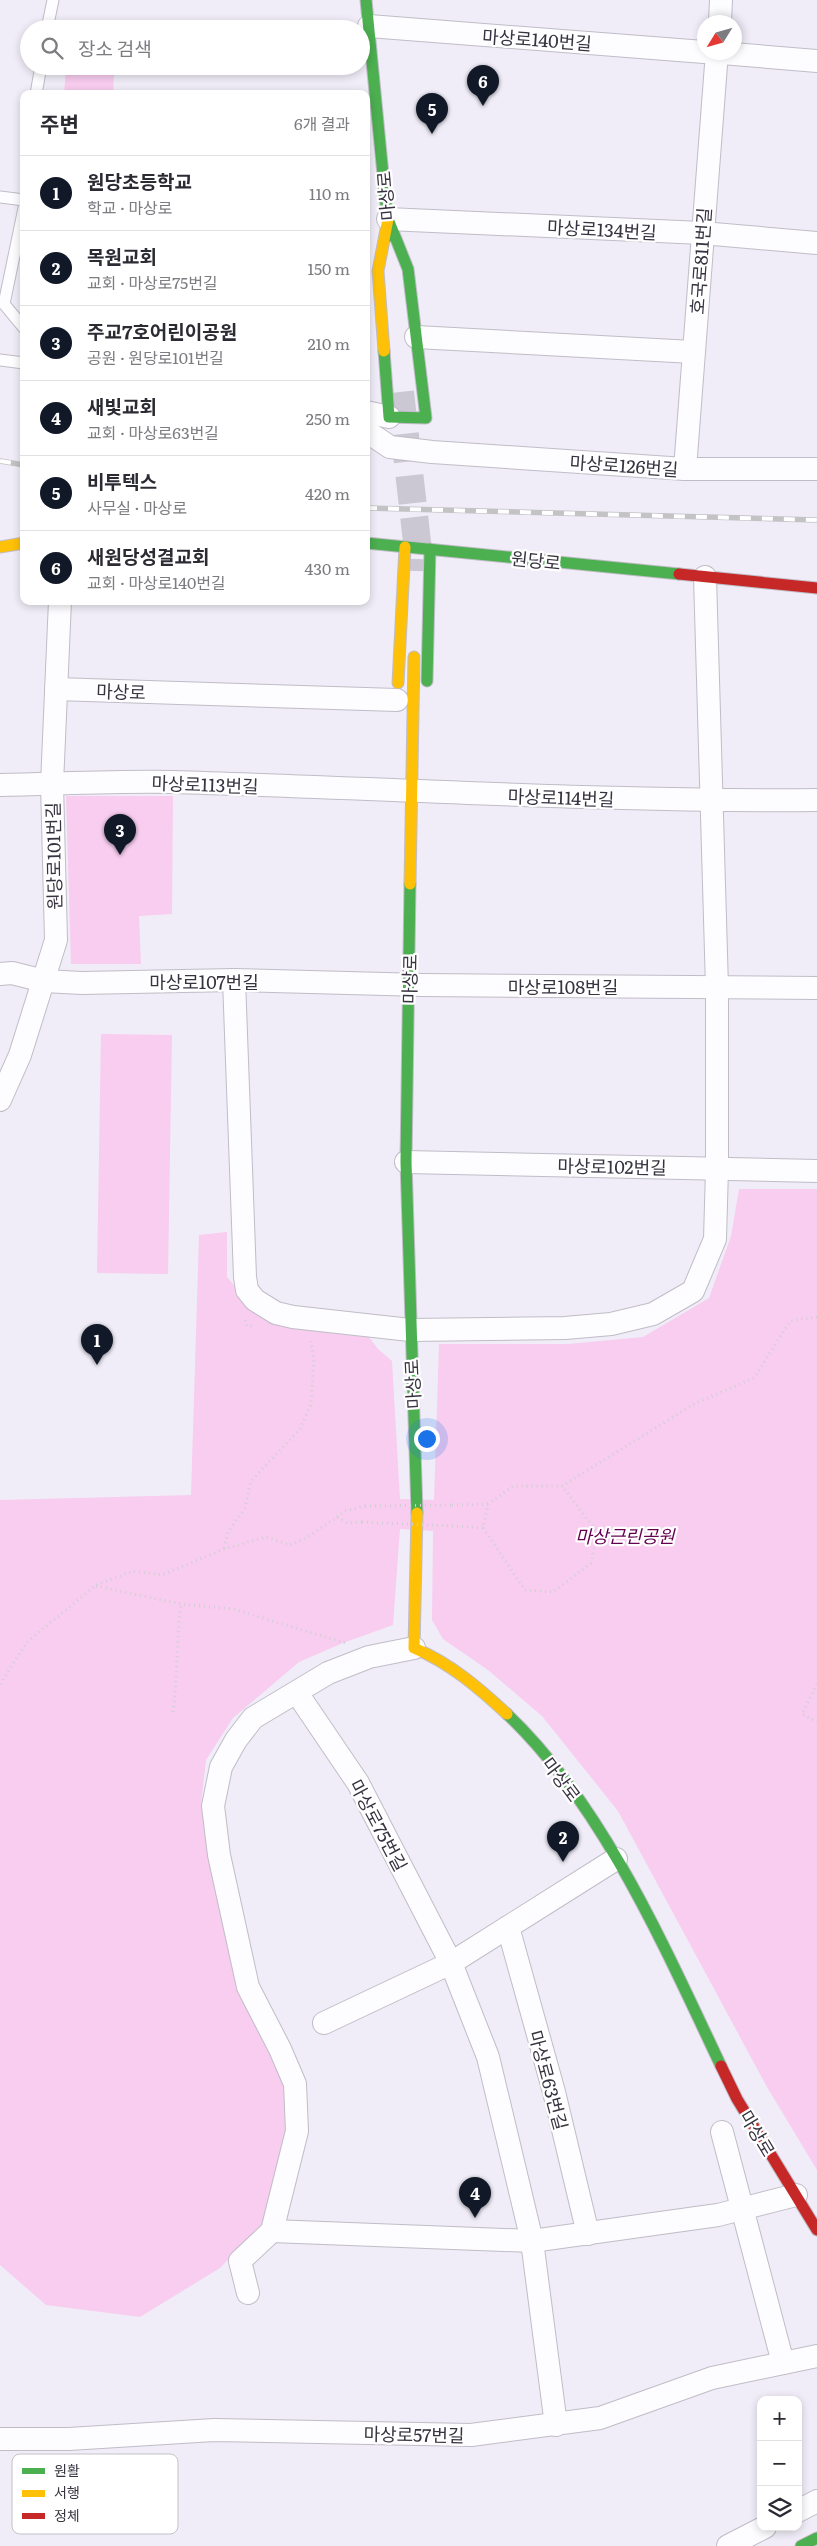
<!DOCTYPE html>
<html lang="ko">
<head>
<meta charset="utf-8">
<style>
	body { margin:0; font-family:Literata,"Noto Sans KR",serif; background:#f7f7f7; color:#2b2b33 }
	.controls { position:absolute; right:15px; bottom:15px; display:grid; overflow:hidden; border-radius:10px; box-shadow:0 2px 8px #0003 }
	.controls button { width:45px; height:45px; display:grid; place-items:center; padding:0; border:0; border-bottom:1px solid #e1e1e2; background:#fff; color:#2b2b33; font:25px sans-serif }
	.compass { position:absolute; left:697px; top:15px; width:45px; height:45px; border-radius:50%; background:#fff; box-shadow:0 2px 8px #0003; rotate:233deg }
	.you { position:absolute; left:426px; top:1438px; width:18px; height:18px; margin:-12px; border:4px solid #fff; border-radius:50%; background:#1a73e8; box-shadow:0 0 0 8px #1a73e833 }
	.badge { display:grid; place-items:center; width:32px; height:32px; border-radius:50%; background:#111827; color:#fff; font-size:16px; font-weight:700 }
	.pin { position:absolute; translate:-50% -41px; filter:drop-shadow(0 1px 2px #0008) }
	.pin::after { content:''; position:absolute; top:26px; width:18px; height:15px; background:inherit; clip-path:polygon(0 0,100% 0,50% 100%) }
	.list { margin:0; padding:0; list-style:none }
	h2 { display:flex; justify-content:space-between; align-items:center; height:65px; margin:0; padding:0 20px; font-size:21px }
	h2 small { font-size:16px; font-weight:400; color:#7c7c81 }
	.list li { display:grid; grid-template-columns:32px 1fr auto; gap:15px; align-items:center; box-sizing:border-box; height:75px; padding:0 20px; border-top:1px solid #e1e1e2 }
	.list b { display:block; font-size:19px; white-space:nowrap }
	.list p { margin:0; font-size:16px; white-space:nowrap; color:#7c7c81 }
	.list em { font-size:16px; font-style:normal; color:#7c7c81 }
	.icon { flex:none; width:28px; height:28px; fill:none; stroke:currentColor; stroke-width:2; stroke-linecap:round; stroke-linejoin:round }
	.map { position:relative; flex:none; width:817px; height:2546px; overflow:hidden }
	.search { position:absolute; background:#fff; box-shadow:0 2px 8px #0003; left:20px; top:20px; width:350px; height:55px; display:flex; align-items:center; gap:12px; box-sizing:border-box; padding:0 18px; border-radius:28px; color:#7c7c81; font-size:19px }
	.panel { position:absolute; background:#fff; box-shadow:0 2px 8px #0003; left:20px; top:90px; width:350px; height:515px; border-radius:10px }
	.map>svg:first-child { display:block }
</style>
</head>
<body>
<div class="map">
<svg width="817" height="2546" viewBox="0 0 817 2546">
	<rect width="100%" height="100%" fill="#f0edf8"/>
	<g fill="#f8cdef">
		<polygon points="66,69 114,73 113,94 64,94"/>
		<polygon points="66,796 173,796 172,914 139,916 141,964 71,964"/>
		<polygon points="101,1034 172,1035 168,1274 97,1273"/>
		<polygon points="739,1189 817,1189 817,2170 767,2087 618,1811 542,1716 488,1670 443,1639 432,1620 433,1531 400,1529 393,1625 343,1643 299,1662 233,1718 206,1760 201,1804 209,1856 268,2047 284,2085 287,2121 279,2165 262,2224 220,2268 140,2317 46,2305 0,2265 0,1500 191,1495 199,1235 227,1232 227,1277 244,1297 366,1333 378,1349 392,1361 400,1499 434,1500 439,1344 568,1344 643,1337 709,1298 731,1236"/>
	</g>
	<g fill="none" stroke-linecap="round" stroke-linejoin="round">
		<polyline stroke="#cbc8d3" stroke-width="28" stroke-dasharray="28 14" stroke-linecap="butt" points="400,392 417,542 416,571"/>
		<g stroke="#c0bdc7" stroke-width="13">
			<g id="lane">
				<polyline points="47,29 53,0"/>
				<polyline points="36,94 41,66"/>
				<polyline points="0,197 24,200"/>
				<polyline points="24,208 4,304 24,328"/>
				<polyline points="0,360 24,363"/>
			</g>
		</g>
		<g stroke="#c0bdc7" stroke-width="24">
			<g id="street">
				<polyline points="720,22 721,0"/>
				<polyline points="369,26 704,52"/>
				<polyline points="709,52 817,61"/>
				<polyline points="388,219 702,233 817,243"/>
				<polyline points="416,337 693,352"/>
				<polyline points="366,412 389,417"/>
				<polyline points="366,431 390,447 432,452 685,469 817,469"/>
				<polyline points="685,469 717,52"/>
				<polyline points="56,689 397,700"/>
				<path d="M 0,785 C 57,784 115,781 172,782 C 387,788 602,802 817,800"/>
				<polyline points="0,974 12,973 44,981 82,983 234,980 422,985 817,988"/>
				<polyline points="234,980 245,1277 247,1290 255,1300 276,1313 293,1317 410,1330 565,1328 611,1324 653,1314 693,1291 715,1239 717,1169 717,987 705,577"/>
				<polyline points="0,1100 20,1055 56,940 52,784 60,601"/>
				<polyline points="406,1162 817,1171"/>
				<polyline points="297,1693 358,1783 451,1963 488,2057 532,2241 556,2425"/>
				<polyline points="508,1927 554,2092 588,2234"/>
				<polyline points="324,2023 451,1963 616,1859"/>
				<polyline points="722,2132 783,2363"/>
				<polyline points="272,2231 532,2241 718,2215 796,2195"/>
				<polyline points="248,2293 240,2261 272,2231 297,2131 295,2084 280,2049 248,1987 219,1855 213,1806 221,1767 236,1740 253,1718 328,1673 369,1657 414,1648"/>
				<polyline points="0,2439 69,2439 214,2430 471,2435 600,2418 712,2378 817,2356"/>
				<polyline points="798,2511 817,2501"/>
				<polyline points="728,2546 765,2527"/>
			</g>
		</g>
		<g stroke="#c0bdc7" stroke-width="13">
			<g id="fast">
				<polyline points="366,0 389,236"/>
				<polyline points="384,351 389,417 426,418 408,269 388,219"/>
				<polyline points="366,543 679,574"/>
				<polyline points="427,681 430,549"/>
				<polyline points="410,884 406,1162 417,1513"/>
				<path d="M 507,1714 C 603,1805 665,1948 721,2066"/>
				<polyline points="801,2546 817,2538"/>
			</g>
		</g>
		<g stroke="#c0bdc7" stroke-width="13">
			<g id="slow">
				<polyline points="384,351 378,271 388,219"/>
				<polyline points="0,547 24,543"/>
				<polyline points="398,683 405,547"/>
				<polyline points="410,884 414,657"/>
				<path d="M 417,1513 L 414,1648 C 450,1663 479,1688 507,1714"/>
			</g>
		</g>
		<g stroke="#c0bdc7" stroke-width="13">
			<g id="jam">
				<polyline points="679,574 817,588"/>
				<polyline points="721,2066 737,2099 817,2230"/>
			</g>
		</g>
		<g stroke="#d1cfd4" stroke-width="3" stroke-dasharray="1 4" stroke-linecap="butt">
			<polyline points="245,1320 247,1326 255,1326"/>
			<polyline points="452,1505 488,1504"/>
			<polyline points="337,1517 345,1511 365,1506"/>
			<polyline points="452,1526 483,1528 488,1504 513,1486 562,1486 694,1404 754,1378 790,1321 817,1317"/>
			<polyline points="483,1528 525,1590 553,1592 591,1563 597,1532 562,1486"/>
			<polyline points="224,1548 228,1532 245,1508 251,1481 300,1429 311,1404 314,1359 311,1341"/>
			<polyline points="96,1586 181,1604 233,1609 345,1643"/>
			<polyline points="0,1684 27,1642 96,1585 133,1571 162,1575 224,1549 266,1537 290,1545 308,1537 337,1517 347,1523 362,1522"/>
			<polyline points="817,1684 802,1714 817,1722"/>
			<path d="M 173,1712 C 178,1675 176,1641 181,1604"/>
		</g>
		<use href="#lane" stroke="#fdfcfe" stroke-width="11"/>
		<use href="#street" stroke="#fdfcfe" stroke-width="22"/>
		<use href="#fast" stroke="#4caf50" stroke-width="11"/>
		<use href="#slow" stroke="#ffc107" stroke-width="11"/>
		<use href="#jam" stroke="#c62828" stroke-width="11"/>
		<g stroke="#c3c2c5" stroke-width="5.5">
			<g id="rail">
				<polyline points="0,461 24,465"/>
				<polyline points="366,508 817,520"/>
			</g>
		</g>
		<use href="#rail" stroke="#fff" stroke-width="4" stroke-dasharray="11" stroke-linecap="butt"/>
		<g stroke="#d1cfd4" stroke-width="3" stroke-dasharray="1 4" stroke-linecap="butt">
			<polyline points="365,1506 452,1505"/>
			<polyline points="362,1522 452,1526"/>
		</g>
	</g>
	<g text-anchor="middle" dominant-baseline="central" stroke-width="4.5" stroke-linejoin="round" paint-order="stroke">
		<g font-size="18" fill="#373340" stroke="#fff">
			<text transform="translate(537 39) rotate(4)">마상로140번길</text>
			<text transform="translate(385 196) rotate(-95)">마상로</text>
			<text transform="translate(602 229) rotate(3)">마상로134번길</text>
			<text transform="translate(700 261) rotate(-86)">호국로811번길</text>
			<text transform="translate(624 465) rotate(4)">마상로126번길</text>
			<text transform="translate(536 560) rotate(6)">원당로</text>
			<text transform="translate(121 691) rotate(2)">마상로</text>
			<text transform="translate(205 784) rotate(2)">마상로113번길</text>
			<text transform="translate(561 797) rotate(2)">마상로114번길</text>
			<text transform="translate(53 856) rotate(-91)">원당로101번길</text>
			<text transform="translate(409 979) rotate(-89)">마상로</text>
			<text x="204" y="981">마상로107번길</text>
			<text x="563" y="986">마상로108번길</text>
			<text transform="translate(612 1166) rotate(1)">마상로102번길</text>
			<text transform="translate(412 1384) rotate(-93)">마상로</text>
			<text transform="translate(562 1779) rotate(53)">마상로</text>
			<text transform="translate(379 1825) rotate(62)">마상로75번길</text>
			<text transform="translate(549 2080) rotate(75)">마상로63번길</text>
			<text transform="translate(758 2133) rotate(59)">마상로</text>
			<text transform="translate(414 2434) rotate(1)">마상로57번길</text>
		</g>
		<g font-size="18" font-style="italic" fill="#63004f" stroke="#fff">
			<text x="625" y="1535">마상근린공원</text>
		</g>
	</g>
	<rect x="12" y="2454" width="166" height="80" rx="8" fill="#fff" stroke="#c3c2c6" stroke-width="1"/>
	<rect x="22" y="2468" width="23" height="6" fill="#4caf50"/>
	<rect x="22" y="2490" width="23" height="7" fill="#ffc107"/>
	<rect x="22" y="2513" width="23" height="6" fill="#c62828"/>
	<g font-size="14" fill="#373340">
		<text x="54" y="2476">원활</text>
		<text x="54" y="2498">서행</text>
		<text x="54" y="2521">정체</text>
	</g>
</svg>
<div class="controls">
<button>+</button>
<button>−</button>
<button><svg class="icon" aria-label="layers" viewBox="0 0 24 24"><path d="M12 4l9 5-9 5-9-5zM3 14l9 5 9-5"/></svg></button>
</div>
<svg class="compass" viewBox="-18 -18 36 36"><path d="M0-13l5 13h-10z" fill="#e53935"/><path d="M0 13l5-13h-10z" fill="#7c7c81"/></svg>
<div class="you"></div>
<div class="pin badge" style="left:97px;top:1365px">1</div>
<div class="pin badge" style="left:563px;top:1862px">2</div>
<div class="pin badge" style="left:120px;top:855px">3</div>
<div class="pin badge" style="left:475px;top:2218px">4</div>
<div class="pin badge" style="left:432px;top:134px">5</div>
<div class="pin badge" style="left:483px;top:106px">6</div>
<div class="search"><svg class="icon" aria-label="search" viewBox="0 0 24 24"><circle cx="10" cy="10" r="6"/><path d="M15 15l6 6"/></svg>장소 검색</div>
<section class="panel">
<h2>주변<small>6개 결과</small></h2>
<ul class="list">
<li><span class="badge">1</span><div><b>원당초등학교</b><p>학교 · 마상로</p></div><em>110 m</em></li>
<li><span class="badge">2</span><div><b>목원교회</b><p>교회 · 마상로75번길</p></div><em>150 m</em></li>
<li><span class="badge">3</span><div><b>주교7호어린이공원</b><p>공원 · 원당로101번길</p></div><em>210 m</em></li>
<li><span class="badge">4</span><div><b>새빛교회</b><p>교회 · 마상로63번길</p></div><em>250 m</em></li>
<li><span class="badge">5</span><div><b>비투텍스</b><p>사무실 · 마상로</p></div><em>420 m</em></li>
<li><span class="badge">6</span><div><b>새원당성결교회</b><p>교회 · 마상로140번길</p></div><em>430 m</em></li>
</ul>
</section>
</div>
</body>
</html>
